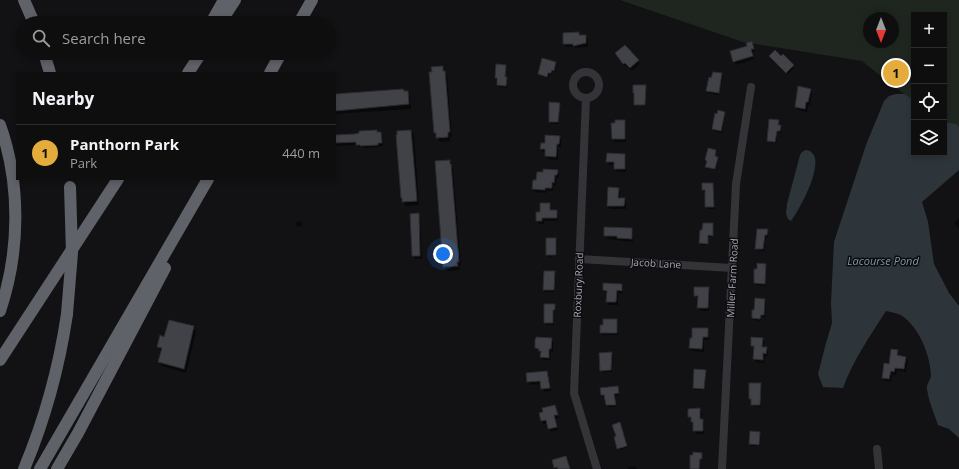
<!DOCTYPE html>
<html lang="en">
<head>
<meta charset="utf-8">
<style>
	body { margin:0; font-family:"Open Sans",sans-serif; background:#171718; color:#f1f3f6 }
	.controls { position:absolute; right:12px; top:12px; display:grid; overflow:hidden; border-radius:0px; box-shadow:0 2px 6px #0003 }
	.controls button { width:36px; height:36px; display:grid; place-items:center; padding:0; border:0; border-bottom:1px solid #2e2e2f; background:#0e0e0f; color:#f1f3f6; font:20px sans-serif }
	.compass { position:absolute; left:863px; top:12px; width:36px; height:36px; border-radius:50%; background:#0e0e0f; box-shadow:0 2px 6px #0003; rotate:180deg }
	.you { position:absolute; left:443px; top:254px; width:14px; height:14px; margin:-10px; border:3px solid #fff; border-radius:50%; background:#1a73e8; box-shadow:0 0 0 6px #1a73e833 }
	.badge { display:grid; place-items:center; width:26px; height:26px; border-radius:50%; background:#e4ac3a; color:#111; font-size:13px; font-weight:700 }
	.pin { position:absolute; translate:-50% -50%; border:2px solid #fff; box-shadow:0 1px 4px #0006 }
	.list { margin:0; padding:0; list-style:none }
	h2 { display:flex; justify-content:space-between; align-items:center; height:52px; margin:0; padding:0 16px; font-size:17px }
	h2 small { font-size:13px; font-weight:400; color:#9b9c9e }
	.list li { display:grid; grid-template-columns:26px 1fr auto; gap:12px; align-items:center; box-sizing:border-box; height:56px; padding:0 16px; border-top:1px solid #2e2e2f }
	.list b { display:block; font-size:15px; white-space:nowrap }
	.list p { margin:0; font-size:13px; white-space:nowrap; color:#9b9c9e }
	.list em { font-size:13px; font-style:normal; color:#9b9c9e }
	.icon { flex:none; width:22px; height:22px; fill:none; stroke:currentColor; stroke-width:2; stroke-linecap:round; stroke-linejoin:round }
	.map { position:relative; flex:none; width:959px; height:469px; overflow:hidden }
	.search { position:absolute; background:#0e0e0f; box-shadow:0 2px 6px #0003; left:16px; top:16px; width:320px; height:44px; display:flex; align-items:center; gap:10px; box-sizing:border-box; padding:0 14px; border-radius:22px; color:#9b9c9e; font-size:15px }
	.panel { position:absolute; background:#0e0e0f; box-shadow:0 2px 6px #0003; left:16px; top:72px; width:320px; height:108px; border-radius:0px }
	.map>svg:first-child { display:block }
</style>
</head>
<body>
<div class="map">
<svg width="959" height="469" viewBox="0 0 959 469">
	<rect width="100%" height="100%" fill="#121214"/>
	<path fill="#1f2620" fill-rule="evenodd" d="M 620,0 L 959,0 L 959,130 L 944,120 L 944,15 L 914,15 L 914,101 L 893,86 L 862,61 L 743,42 ZM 869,18 L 893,18 L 893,42 L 869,42 Z"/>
	<g fill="#2d353b">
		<path d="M 896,94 L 904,94 L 914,100 L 914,153 L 944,153 L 944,122 L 956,124 L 959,127 L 959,170 L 922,202 L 928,222 L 934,264 L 949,293 L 959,306 L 959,438 L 949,429 L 938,425 C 934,413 929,402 927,389 C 926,384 931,380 931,375 C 930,354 919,327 901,315 C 897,313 890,312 886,311 C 870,336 853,360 843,388 L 823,387 L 818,374 L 826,343 L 832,323 L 831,303 L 834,242 L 866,145 L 884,101 L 889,96 Z"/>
		<path d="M 806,150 C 831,154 799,210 791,221 L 788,219 L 786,213 L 787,204 L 800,155 L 802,152 Z"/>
	</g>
	<g fill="#0007">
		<polygon points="578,33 580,36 586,36 588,39 588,47 576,48 575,47 566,47 564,44"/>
		<polygon points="625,46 640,64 632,71 627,65 626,67 618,57"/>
		<polygon points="753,46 755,52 752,53 754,59 736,65 734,61"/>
		<polygon points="781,57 794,68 788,74 772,58"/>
		<polygon points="555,63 557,65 555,72 552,71 552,75 549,74 548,78 540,76 539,74"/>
		<polygon points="505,66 506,68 505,78 507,80 507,88 499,87 496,78"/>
		<polygon points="442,68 447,76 452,137 450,137 450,141 440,142 435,133 430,73"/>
		<polygon points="722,74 723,76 719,95 708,93 707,91"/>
		<polygon points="645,86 646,88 646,106 637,106 634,93"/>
		<polygon points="798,87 810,90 812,93 810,105 808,105 807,112 798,110 796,107"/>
		<polygon points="404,92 408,92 410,96 411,109 335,114 335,95"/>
		<polygon points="559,104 560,106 558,124 551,124 550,122"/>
		<polygon points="724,113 725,115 722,133 714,131 713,129"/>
		<polygon points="624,121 626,124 626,142 615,142 613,139 613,135"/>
		<polygon points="778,121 779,126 781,128 781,133 777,132 776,143 769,142 768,140"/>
		<polygon points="411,131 414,135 419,205 406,206 403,201"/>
		<polygon points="381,133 382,136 383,146 379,146 379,147 363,148 362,147 358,147 357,145 335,146 335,136"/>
		<polygon points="559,137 561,140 561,147 558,147 558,160 548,159 546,152 543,152 541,149 542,144 546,144"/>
		<polygon points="715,150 716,152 715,157 718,159 716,170 707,168 706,160"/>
		<polygon points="624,155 626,158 626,172 617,172 615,165 609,165 607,162"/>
		<polygon points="449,161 453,169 461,266 459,266 460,270 447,271 444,267"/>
		<polygon points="557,171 559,174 559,178 556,178 556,186 554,185 553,191 546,191 546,193 535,192 533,189 537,181"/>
		<polygon points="712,184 715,209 707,209 706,207 706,192 704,192 703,190"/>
		<polygon points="618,189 620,192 620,199 624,199 626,203 626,209 610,209 608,206"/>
		<polygon points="550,204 552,211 556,211 558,214 558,221 544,221 544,224 539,224 537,221 537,213 541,213"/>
		<polygon points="418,214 420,218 422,259 415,259 413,256 412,240"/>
		<polygon points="958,219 959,219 959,229 954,223"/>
		<polygon points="301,221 302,226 297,227 296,222"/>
		<polygon points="713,224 714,226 713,237 709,237 708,245 701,245 700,243"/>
		<polygon points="631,229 633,232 633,242 607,239 605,236"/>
		<polygon points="767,230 768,237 766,237 764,251 757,250 756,248"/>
		<polygon points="555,239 557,241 557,256 548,257 547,255"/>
		<polygon points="765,265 766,267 766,286 756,285 755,283 755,270"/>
		<polygon points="555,272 556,274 554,292 545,292 544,290"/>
		<polygon points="622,285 623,288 623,294 618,293 618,305 609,305 607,302 608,294 606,293 604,290"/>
		<polygon points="708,288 710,292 709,311 700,311 698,307 699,299 697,299 695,295"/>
		<polygon points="765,300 766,302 765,317 761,317 761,321 754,320 753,318 753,311"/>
		<polygon points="545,305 555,305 556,307 556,311 554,311 554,325 546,325 545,323"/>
		<polygon points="617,320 618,335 602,335 601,333"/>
		<polygon points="170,321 194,327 196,332 186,373 162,366 159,362 162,351 158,347 165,338"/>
		<polygon points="708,329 709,333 709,340 704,340 704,352 692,351 690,348"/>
		<polygon points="551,338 553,342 553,352 551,352 550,360 543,360 542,355 536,348"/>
		<polygon points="763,339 764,342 764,348 766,348 768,351 767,356 765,356 764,363 756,362 754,359 755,349 752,345"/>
		<polygon points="897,351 899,354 898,357 906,358 908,361 906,372 897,370 896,375 892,374 891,382 885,381 883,378"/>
		<polygon points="612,353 613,361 612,361 612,372 602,372 601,370"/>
		<polygon points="705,371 707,373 704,390 695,390 694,388"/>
		<polygon points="546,372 548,375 551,391 544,392 542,384 530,385 528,382 527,374"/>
		<polygon points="760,384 761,386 761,407 753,406 752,401 750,399"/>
		<polygon points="618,389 619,395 615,396 617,407 608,407 605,397 603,397 602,395"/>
		<polygon points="555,406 559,418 555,419 558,430 551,432 548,423 543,424 542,421 544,412"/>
		<polygon points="700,410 702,413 702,420 704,423 704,434 696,434 694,431 694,425 689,417"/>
		<polygon points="621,426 627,448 619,450 617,437"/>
		<polygon points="759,433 760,435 760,446 751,446 750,444"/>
		<polygon points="701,454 702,461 700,461 700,469 691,469"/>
		<polygon points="636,466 637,469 628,469 628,467"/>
	</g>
	<g fill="#414247" stroke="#2c2c30">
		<polygon points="579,32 579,35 586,35 586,43 573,46 573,44 563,44 563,33"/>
		<polygon points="752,41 754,49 751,49 753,56 733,62 730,51 747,46 746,43"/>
		<polygon points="625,45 639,60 630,68 625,63 623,64 615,53"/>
		<polygon points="775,50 781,56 783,54 794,65 786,73 769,56"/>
		<polygon points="542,58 556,62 554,71 552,70 551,73 548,73 547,77 538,74"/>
		<polygon points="496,64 506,65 505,77 507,77 506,86 497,85 497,78 495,78"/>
		<polygon points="443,66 443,71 445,71 450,132 448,132 448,137 436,138 436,133 434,133 429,72 432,72 431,67"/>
		<polygon points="713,72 722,73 719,93 706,91 709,77 711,78"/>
		<polygon points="633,85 646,85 645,105 634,105 634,93 633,93"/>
		<polygon points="798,86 811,89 808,102 806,102 805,109 795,107"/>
		<polygon points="403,89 404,91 408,91 409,104 335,111 335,94"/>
		<polygon points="549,102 560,103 558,122 549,122"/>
		<polygon points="718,110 725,112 721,131 712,129 715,113 717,114"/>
		<polygon points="769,119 779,120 778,125 781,125 780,131 777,131 775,142 767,141"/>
		<polygon points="615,120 625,120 625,139 612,139 611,123 615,123"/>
		<polygon points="377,130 377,132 381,132 382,143 378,143 378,145 360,146 360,145 356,145 356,142 335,143 335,135 355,134 359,133 359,131"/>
		<polygon points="411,130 417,201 402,202 402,198 401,198 396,135 397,135 397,131"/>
		<polygon points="545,135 560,136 559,144 557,144 556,157 545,156 545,149 540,149 541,143 545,143"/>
		<polygon points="708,148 716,150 715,156 718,157 715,169 705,167 707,161 705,160"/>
		<polygon points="607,153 625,154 625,169 614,169 614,162 606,162"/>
		<polygon points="450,160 450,164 451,164 459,262 457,262 458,266 443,267 435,161"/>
		<polygon points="543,169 558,170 557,175 555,175 554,183 552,182 552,188 545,188 545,190 532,189 533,180 536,180 537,172 543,172"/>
		<polygon points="702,183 713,183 714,207 705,207 705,190 702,190"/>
		<polygon points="608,187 619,188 618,198 625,198 624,206 607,206"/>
		<polygon points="540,203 550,203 550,210 557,210 557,218 542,218 542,221 536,221 536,212 540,212"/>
		<polygon points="419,213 420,256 412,256 410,214"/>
		<polygon points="703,223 713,223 713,236 708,235 708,244 699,243 700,230 702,230"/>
		<polygon points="604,227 632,228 632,239 617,238 617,236 604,236"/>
		<polygon points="757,229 768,229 767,235 765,235 763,249 755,249"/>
		<rect x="546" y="238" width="10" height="17"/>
		<polygon points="757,263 766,264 765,284 754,283 754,269 757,269"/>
		<polygon points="544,271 555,271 554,290 543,290"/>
		<polygon points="603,283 622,284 622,291 617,290 616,302 606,302 607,291 603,290"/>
		<polygon points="694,287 709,287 708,308 697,308 698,296 694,296"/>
		<polygon points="755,298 765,299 764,315 761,315 760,319 752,318 752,310 754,310"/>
		<polygon points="544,304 555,304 555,310 553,310 553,323 544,323"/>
		<polygon points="603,319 617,319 617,333 600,333 600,325 603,325"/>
		<polygon points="169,320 194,326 184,369 158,362 162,348 157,347 160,335 164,337"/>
		<polygon points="692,328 708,328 708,337 703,337 702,349 689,348 690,338 692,338"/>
		<polygon points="536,337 552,338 551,349 549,349 549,358 540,357 541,351 538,351 539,349 535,348 535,339 536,339"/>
		<polygon points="751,337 763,338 762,347 767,347 766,354 763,353 763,360 753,359 754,346 751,346"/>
		<polygon points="891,349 898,350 897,355 906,357 904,369 895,368 894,372 891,371 889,379 882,378 884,363 889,364"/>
		<polygon points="612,352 611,370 600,371 599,353"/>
		<polygon points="694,369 706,370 704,389 693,388"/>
		<polygon points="547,371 550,388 541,389 540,381 527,382 526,373"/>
		<polygon points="749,383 761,383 760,405 751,405 751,399 749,399"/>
		<polygon points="618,386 619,393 614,394 616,405 606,405 604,395 601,395 600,388"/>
		<polygon points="555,405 558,415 554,415 557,427 548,429 546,420 541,421 539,413 543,412 542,408"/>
		<polygon points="700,408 700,419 703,419 703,431 693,431 693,422 691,422 691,417 688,417 688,409"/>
		<polygon points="620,422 627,446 617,449 614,437 616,436 612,425"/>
		<polygon points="750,431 760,432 759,445 749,444"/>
		<polygon points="693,452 702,453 702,459 700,459 699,469 690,469 690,455 693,455"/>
		<polygon points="566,456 570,469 558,469 557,467 554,468 552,460"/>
	</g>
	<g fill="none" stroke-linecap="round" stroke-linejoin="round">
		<g stroke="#343438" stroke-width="8">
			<circle cx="586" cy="85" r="13"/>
			<polyline points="586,98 574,393 597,469"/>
			<polyline points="579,259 732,268"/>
			<polyline points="877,449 879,469"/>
			<polyline points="722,469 736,184 751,87"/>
		</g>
		<g stroke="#606269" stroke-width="12">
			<polyline points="24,0 34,23"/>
			<polyline points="211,23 224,0"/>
			<polyline points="220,23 235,0"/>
			<polyline points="299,23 312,0"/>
			<polyline points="44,53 50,73"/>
			<polyline points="188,73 201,53"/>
			<polyline points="270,73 281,53"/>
			<path d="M 0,125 C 21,184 20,252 0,311"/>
			<polyline points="0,360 118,179"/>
			<path d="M 24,469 C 45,419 59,368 67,314"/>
			<polyline points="40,469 208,179"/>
			<polyline points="57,469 78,433 165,268"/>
		</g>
		<polyline stroke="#606269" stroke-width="12" points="67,314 72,253 70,187"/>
	</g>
	<g text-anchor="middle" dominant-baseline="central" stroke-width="3" stroke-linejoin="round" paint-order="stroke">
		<g font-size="10" fill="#a5a9b3" stroke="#0d0d0f">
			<text transform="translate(656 263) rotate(3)">Jacob Lane</text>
			<text transform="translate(732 278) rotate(-87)">Miller Farm Road</text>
			<text transform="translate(578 285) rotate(-88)">Roxbury Road</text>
		</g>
		<g font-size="11" font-style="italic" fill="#7e96ac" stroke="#0d0d0f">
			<text x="883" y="260">Lacourse Pond</text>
		</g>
	</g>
</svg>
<div class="controls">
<button>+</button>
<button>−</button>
<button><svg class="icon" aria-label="locate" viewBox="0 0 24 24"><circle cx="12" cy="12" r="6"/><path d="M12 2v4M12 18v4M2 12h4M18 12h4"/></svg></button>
<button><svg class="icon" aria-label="layers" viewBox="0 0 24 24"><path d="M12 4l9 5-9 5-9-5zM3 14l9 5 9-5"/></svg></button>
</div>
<svg class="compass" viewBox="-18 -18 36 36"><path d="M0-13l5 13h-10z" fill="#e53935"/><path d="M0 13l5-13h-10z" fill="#9b9c9e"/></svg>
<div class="you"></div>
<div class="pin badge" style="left:896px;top:73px">1</div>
<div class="search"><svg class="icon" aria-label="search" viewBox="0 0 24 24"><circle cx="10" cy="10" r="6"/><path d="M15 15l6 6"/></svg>Search here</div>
<section class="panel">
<h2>Nearby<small></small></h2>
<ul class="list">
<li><span class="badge">1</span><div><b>Panthorn Park</b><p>Park</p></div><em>440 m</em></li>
</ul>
</section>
</div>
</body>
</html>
